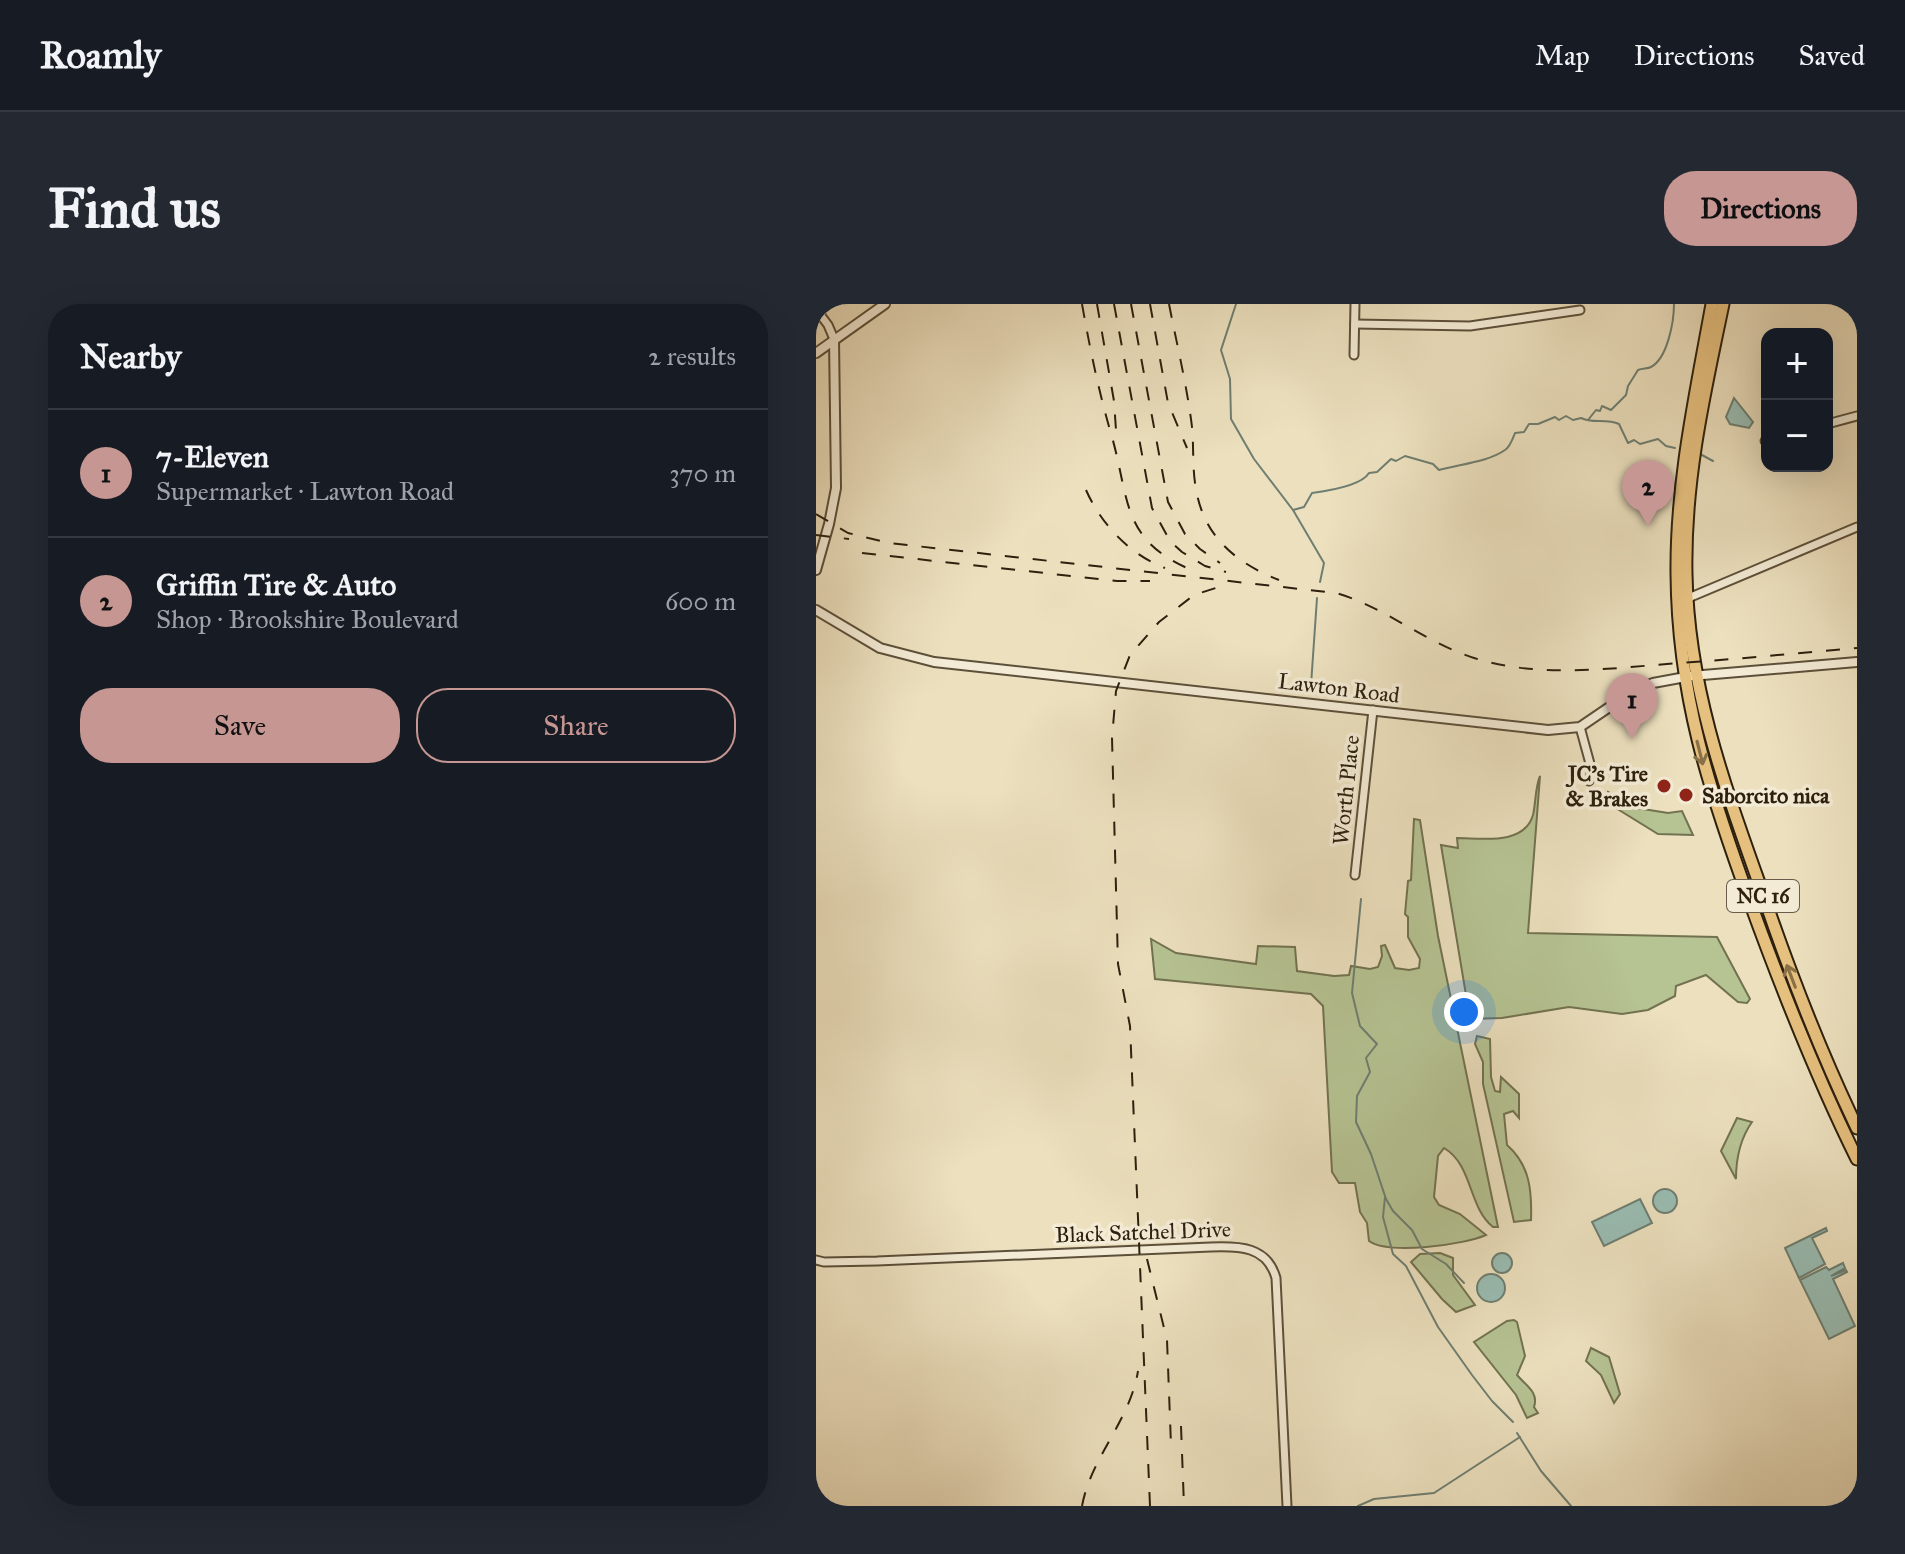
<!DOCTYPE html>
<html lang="en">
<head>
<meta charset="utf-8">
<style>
	body { margin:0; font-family:"IM FELL Great Primer",serif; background:#242831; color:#f1f3f6 }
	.controls { position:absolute; right:24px; top:24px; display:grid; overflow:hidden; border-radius:16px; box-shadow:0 8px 32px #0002 }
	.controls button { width:72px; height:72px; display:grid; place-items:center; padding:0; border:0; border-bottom:2px solid #363941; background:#171b24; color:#f1f3f6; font:40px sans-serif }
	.you { position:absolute; left:648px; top:708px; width:28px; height:28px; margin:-20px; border:6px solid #fff; border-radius:50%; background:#1a73e8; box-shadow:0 0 0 12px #1a73e833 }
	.badge { display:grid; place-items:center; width:52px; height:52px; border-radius:50%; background:#c59692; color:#111; font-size:26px; font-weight:700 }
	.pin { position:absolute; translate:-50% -66px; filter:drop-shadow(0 2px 4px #0008) }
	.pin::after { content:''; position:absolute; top:42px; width:28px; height:24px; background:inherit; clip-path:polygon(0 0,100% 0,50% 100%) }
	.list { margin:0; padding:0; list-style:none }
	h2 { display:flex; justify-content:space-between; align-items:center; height:104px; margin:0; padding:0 32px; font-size:34px }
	h2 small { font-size:26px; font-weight:400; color:#9ea1a6 }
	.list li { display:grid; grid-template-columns:52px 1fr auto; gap:24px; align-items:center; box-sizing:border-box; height:128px; padding:0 32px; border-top:2px solid #363941 }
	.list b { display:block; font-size:30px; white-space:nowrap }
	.list p { margin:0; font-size:26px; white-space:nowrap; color:#9ea1a6 }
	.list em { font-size:26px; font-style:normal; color:#9ea1a6 }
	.actions { display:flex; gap:16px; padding:24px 32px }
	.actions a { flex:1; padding:18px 0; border:2px solid #c59692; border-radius:32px; text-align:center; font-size:28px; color:#c59692 }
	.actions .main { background:#c59692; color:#111 }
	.map { position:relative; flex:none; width:1041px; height:1202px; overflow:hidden; border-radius:32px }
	header { display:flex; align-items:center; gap:48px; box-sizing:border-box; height:112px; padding:0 40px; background:#171b24; border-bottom:2px solid #363941 }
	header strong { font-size:38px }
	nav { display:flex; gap:44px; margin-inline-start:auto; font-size:28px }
	.intro { display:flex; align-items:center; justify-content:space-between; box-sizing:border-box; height:192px; padding:0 48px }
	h1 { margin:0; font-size:56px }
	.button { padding:20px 36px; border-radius:32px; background:#c59692; color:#111; font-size:28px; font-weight:700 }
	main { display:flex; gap:48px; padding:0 48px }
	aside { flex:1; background:#171b24; border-radius:32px; box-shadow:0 8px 32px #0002 }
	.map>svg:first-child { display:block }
</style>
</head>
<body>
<header>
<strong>Roamly</strong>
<nav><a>Map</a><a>Directions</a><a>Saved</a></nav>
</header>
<div class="intro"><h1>Find us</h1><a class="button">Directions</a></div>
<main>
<aside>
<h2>Nearby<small>2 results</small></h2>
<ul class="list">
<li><span class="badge">1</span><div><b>7-Eleven</b><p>Supermarket · Lawton Road</p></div><em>370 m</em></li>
<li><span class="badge">2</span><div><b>Griffin Tire &amp; Auto</b><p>Shop · Brookshire Boulevard</p></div><em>600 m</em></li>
</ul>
<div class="actions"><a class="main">Save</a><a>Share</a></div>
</aside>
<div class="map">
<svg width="1041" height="1202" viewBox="0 0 1041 1202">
	<rect width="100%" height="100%" fill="#ece0be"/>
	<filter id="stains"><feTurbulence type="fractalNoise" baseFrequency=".0025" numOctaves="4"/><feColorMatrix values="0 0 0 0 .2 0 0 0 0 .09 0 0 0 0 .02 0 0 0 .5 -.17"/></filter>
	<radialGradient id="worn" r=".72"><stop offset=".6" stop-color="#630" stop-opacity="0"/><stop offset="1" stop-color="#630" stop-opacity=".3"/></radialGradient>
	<g fill="#b6c393" stroke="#727250" stroke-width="2">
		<path d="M 724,472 L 712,629 L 901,633 L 934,695 L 931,699 L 922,698 L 890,671 L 860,682 L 859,692 L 832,706 L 806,710 L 753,703 L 686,714 L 654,715 L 625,541 L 642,544 L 641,534 C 665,534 708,542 717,511 C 720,498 719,484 724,472 Z"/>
		<polygon points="792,488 821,504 852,509 866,507 877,531 842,530 795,501 791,497"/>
		<path d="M 598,515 L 604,516 L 622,632 L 682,923 L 677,923 C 652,903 657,861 628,844 L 622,852 L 618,893 L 623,901 L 644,910 L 670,931 C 647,941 573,951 553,937 L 551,919 L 544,908 L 539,879 L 523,879 L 516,868 L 507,702 L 495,690 L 339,675 L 335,635 L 360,649 L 440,660 L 442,642 L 479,643 L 481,667 L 518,672 L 533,671 L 535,662 L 554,665 L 562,663 L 566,652 L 565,642 L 569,641 L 579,664 L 593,666 L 603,664 L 604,655 L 592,633 L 592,613 L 589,610 L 592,577 L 595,576 Z"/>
		<path d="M 661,732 L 674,735 L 675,773 L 679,787 L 684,788 L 685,773 L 703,790 L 703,814 L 697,807 L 688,810 L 691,841 C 714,861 716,887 715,916 L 698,918 L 667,780 L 667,758 L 659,740 Z"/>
		<path d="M 921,814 L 936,818 C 924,835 920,854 920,875 L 905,847 Z"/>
		<polygon points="624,949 637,954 637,971 659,1001 640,1008 626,995 595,958 604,950"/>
		<path d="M 698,1016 L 701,1018 L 709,1052 L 701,1071 C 710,1082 723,1088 718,1103 L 722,1109 L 711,1114 L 700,1091 L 658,1038 L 691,1017 Z"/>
		<polygon points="775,1044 793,1053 804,1090 798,1099 785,1071 770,1057"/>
	</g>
	<g fill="#99bdb3" stroke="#6e7e71" stroke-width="2">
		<polygon points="918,94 937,118 933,124 914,120 910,113"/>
		<circle cx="849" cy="897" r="12"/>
		<polygon points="824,895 836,919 788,942 776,918"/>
		<polygon points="1010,924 1011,927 996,934 1009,960 983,974 969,944"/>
		<circle cx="686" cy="959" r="10"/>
		<polygon points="1027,959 1029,964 1015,972 1030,966 1031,968 1017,975 1039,1022 1013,1035 984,976 1010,963 1013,966"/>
		<circle cx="675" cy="984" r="14"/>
	</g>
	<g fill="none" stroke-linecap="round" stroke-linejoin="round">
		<g stroke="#6e7e71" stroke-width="2">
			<polyline points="420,0 405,46 414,75 415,115 438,155 477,206 508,259 504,278"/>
			<path d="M 772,116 L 780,106 L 784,107 L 786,102 L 795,106 L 810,91 L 812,82 L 822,66 C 827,64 831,65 835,63 C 852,54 858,16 858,0"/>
			<polyline points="886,151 897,157"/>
			<path d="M 477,206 L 488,203 L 496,189 C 511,187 545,182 553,169 L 561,168 L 575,155 L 580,157 L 589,152 L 617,160 L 623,166 C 644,160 672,158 689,146 C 694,143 697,134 699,129 L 708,128 L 713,120 L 722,120 L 739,113 L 743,116 L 750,112 L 757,116 L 765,114 C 776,120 791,114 803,120 L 812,139 L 818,136 L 824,140 L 842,135 L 850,142 L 859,144"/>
			<polyline points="495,381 501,294"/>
			<polyline points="545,595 536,689 544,722 561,740 550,754 554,768 541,792 540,818 555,850 570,895 577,907 596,926 606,945 630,960 648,979"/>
			<polyline points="569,893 567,913 577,950 590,962 622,1023 656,1071 676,1097 697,1118"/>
			<polyline points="701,1129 725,1167 755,1202"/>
			<polyline points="542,1202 558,1195 618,1189 704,1133"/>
		</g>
		<g stroke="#5d503a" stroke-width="11">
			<g id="minor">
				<polyline points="0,5 12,21 18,35"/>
				<polyline points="539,20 654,22 764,6"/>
				<polyline points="538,51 539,0"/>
				<polyline points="1011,120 1041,112"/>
				<polyline points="949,137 951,136"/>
				<polyline points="870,295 1041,223"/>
				<polyline points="764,423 776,467 773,477"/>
				<polyline points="539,571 557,406"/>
				<path d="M 0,956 L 8,958 L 61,957 L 395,943 C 423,942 451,942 460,974 L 471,1202"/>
			</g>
		</g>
		<g stroke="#5d503a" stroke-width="12">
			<g id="tertiary">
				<polyline points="0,49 69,0"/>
				<polyline points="0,266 13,220 20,184 18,35"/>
				<polyline points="0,306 64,344 118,358 732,426 764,423 817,387 837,379 875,372 1041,358"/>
			</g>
		</g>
		<g stroke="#2d200e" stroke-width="15">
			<g id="trunk">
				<path d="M 896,0 C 880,89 860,178 861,270 C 862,392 893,485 934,598 C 966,686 1000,772 1041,855"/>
				<path d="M 907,0 C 888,90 868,178 870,270 C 872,385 910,486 948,593 C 975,672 1005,749 1041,824"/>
			</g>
		</g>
		<use href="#minor" stroke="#f3ebd5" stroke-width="7"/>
		<use href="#tertiary" stroke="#f3ebd5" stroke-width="8"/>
		<use href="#trunk" stroke="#e6c07f" stroke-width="11"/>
		<g stroke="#2d200e" stroke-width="2" stroke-dasharray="14 14" stroke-linecap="butt">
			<path d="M 266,0 C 274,45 283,89 296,133 C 314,197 305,237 378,267"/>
			<polyline points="281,0 298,97 300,126"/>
			<polyline points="298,0 336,204 354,237 366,248 389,262 410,268"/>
			<polyline points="315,0 352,198 369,230 384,245 404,259"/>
			<polyline points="334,0 352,99 371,144"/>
			<path d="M 353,0 C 361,41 371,82 376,123 C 378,143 376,164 380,185 C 388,233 420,259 463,276"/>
			<path d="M 270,186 C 285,220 314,251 349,264"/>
			<path d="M 0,210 L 32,229 L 73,239 L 520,289 C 569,303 608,338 658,354 C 726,375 794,364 864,359 C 923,355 982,349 1041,344"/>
			<polyline points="0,231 33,235"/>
			<polyline points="46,249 301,277 334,277"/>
			<polyline points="331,955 351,1036 355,1141"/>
			<polyline points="365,1122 368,1202"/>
			<path d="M 266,1202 C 275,1153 314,1117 322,1067"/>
			<polyline points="334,1202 314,722 302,660 296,434 300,387 314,351 343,318 378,291 409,281"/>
		</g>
	</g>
	<defs><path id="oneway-shaft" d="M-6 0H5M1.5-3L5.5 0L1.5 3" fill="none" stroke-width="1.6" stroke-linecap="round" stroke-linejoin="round" transform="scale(2)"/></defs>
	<g stroke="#8a7046">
		<use href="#oneway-shaft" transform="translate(884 449) rotate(76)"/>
		<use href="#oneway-shaft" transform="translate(975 672) rotate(-111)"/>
	</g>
	<g fill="#8f2418" stroke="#f3ebd5" stroke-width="3">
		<circle cx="848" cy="482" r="8"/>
		<circle cx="870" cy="491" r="8"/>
	</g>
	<g text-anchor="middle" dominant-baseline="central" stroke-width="7" stroke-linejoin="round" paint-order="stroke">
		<rect fill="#f3ebd5" stroke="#685d4a" stroke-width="2" x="911" y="576" width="72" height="32" rx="6"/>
		<g font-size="20" font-weight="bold" fill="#2d200e">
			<text x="947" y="592">NC 16</text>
		</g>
		<g font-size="22" fill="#2d200e" stroke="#f3ebd5">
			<text transform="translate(523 384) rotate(7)">Lawton Road</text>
			<text transform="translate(530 486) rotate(-84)">Worth Place</text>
			<text transform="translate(327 928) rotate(-2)">Black Satchel Drive</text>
		</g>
		<g font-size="22" font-weight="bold" fill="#2d200e" stroke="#f3ebd5" text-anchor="end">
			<text x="832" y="469">JC's Tire<tspan x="832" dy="25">&amp; Brakes</tspan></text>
			<text x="886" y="491" text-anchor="start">Saborcito nica</text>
		</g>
	</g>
	<rect width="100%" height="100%" filter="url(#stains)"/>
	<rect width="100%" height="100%" fill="url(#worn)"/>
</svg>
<div class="controls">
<button>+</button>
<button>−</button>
</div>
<div class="you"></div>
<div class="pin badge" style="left:816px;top:435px">1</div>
<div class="pin badge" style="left:832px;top:222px">2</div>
</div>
</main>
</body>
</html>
